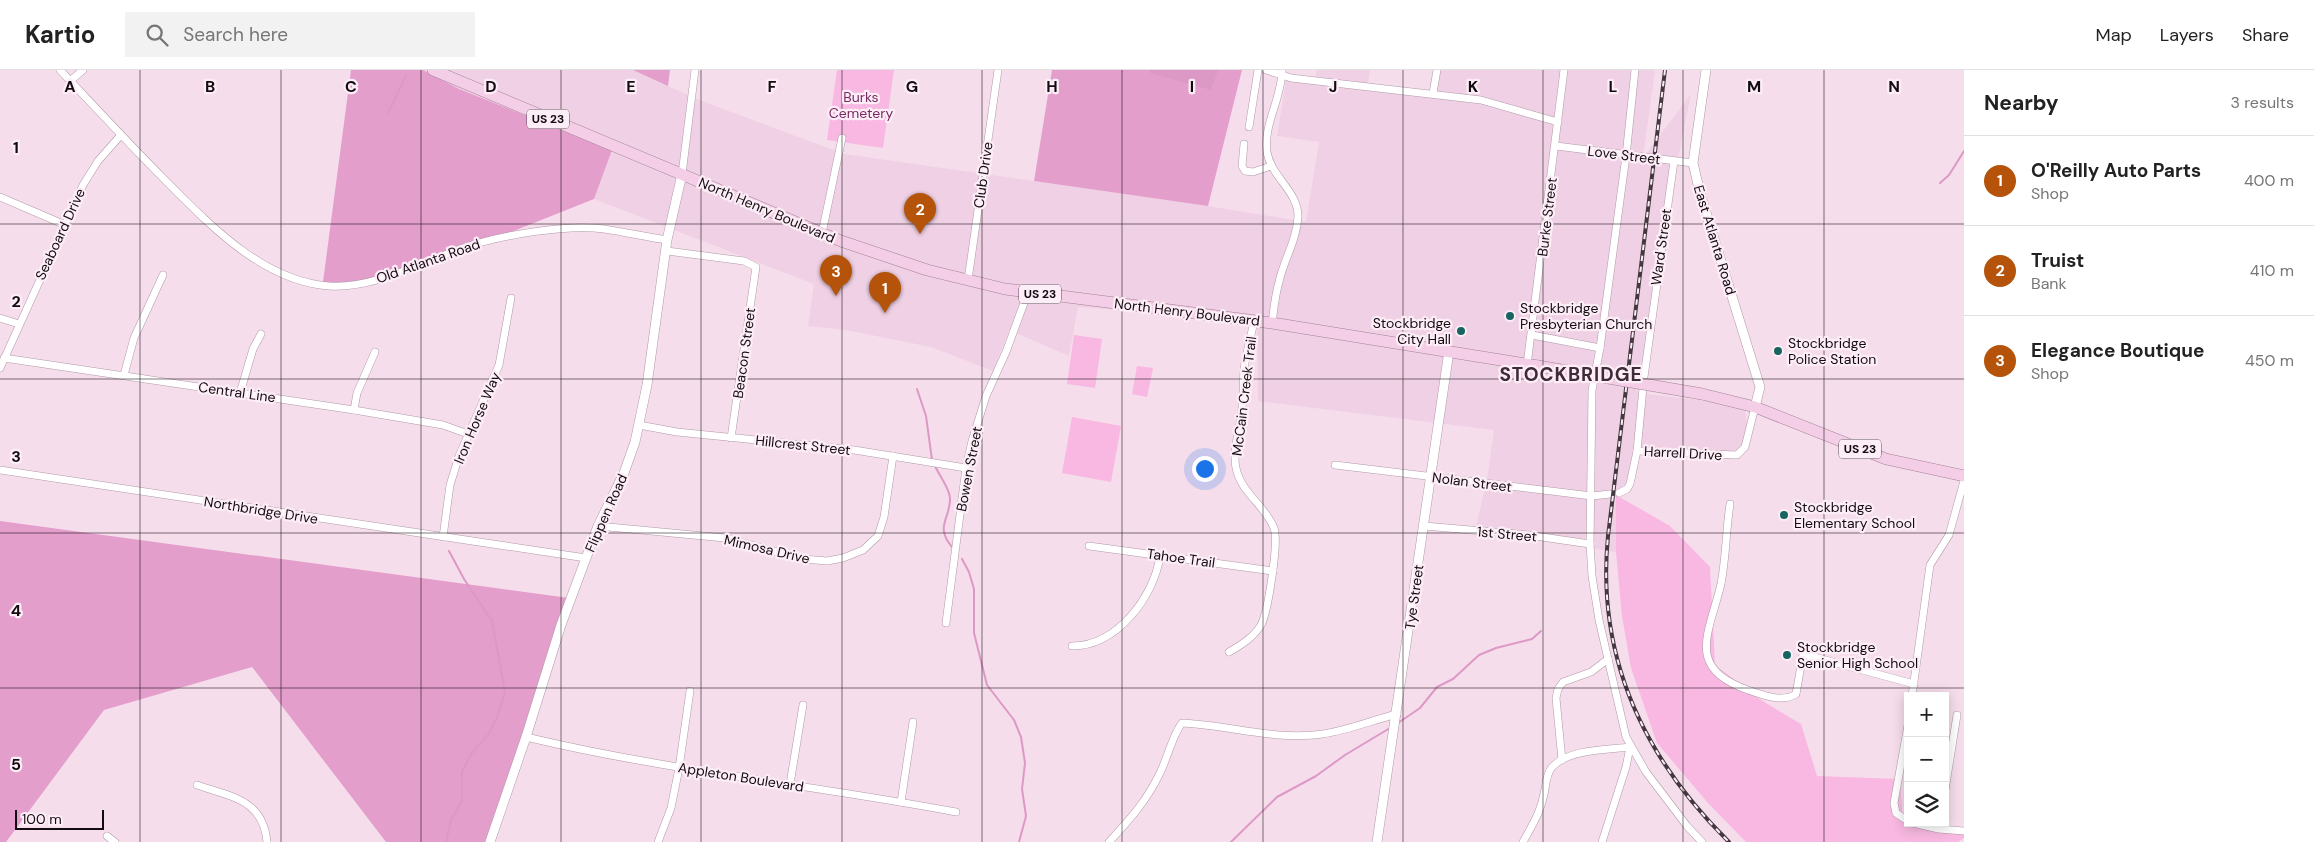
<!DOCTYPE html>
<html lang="en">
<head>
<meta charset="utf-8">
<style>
	body { margin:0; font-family:"DM Sans",sans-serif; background:#f2f2f2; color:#222 }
	.controls { position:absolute; right:15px; bottom:15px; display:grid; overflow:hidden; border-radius:0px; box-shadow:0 2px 12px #0003 }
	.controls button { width:45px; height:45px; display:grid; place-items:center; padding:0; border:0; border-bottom:1px solid #e0e0e0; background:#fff; color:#222; font:25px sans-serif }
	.scale { position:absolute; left:15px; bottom:12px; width:89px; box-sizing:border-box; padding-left:5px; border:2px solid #130b10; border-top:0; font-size:14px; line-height:18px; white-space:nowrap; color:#130b10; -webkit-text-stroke:4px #fdedf7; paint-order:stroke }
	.you { position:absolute; left:1204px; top:398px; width:18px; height:18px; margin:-12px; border:4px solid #fff; border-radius:50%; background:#1a73e8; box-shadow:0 0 0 8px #1a73e833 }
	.badge { display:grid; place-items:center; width:32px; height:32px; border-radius:50%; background:#b45309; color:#fff; font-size:16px; font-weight:700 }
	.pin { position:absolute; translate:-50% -41px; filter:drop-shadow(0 1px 2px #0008) }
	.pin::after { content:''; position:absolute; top:26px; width:18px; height:15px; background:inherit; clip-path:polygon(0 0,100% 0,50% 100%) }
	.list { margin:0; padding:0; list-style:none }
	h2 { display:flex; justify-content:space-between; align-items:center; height:65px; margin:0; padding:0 20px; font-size:21px }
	h2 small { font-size:16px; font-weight:400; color:#767676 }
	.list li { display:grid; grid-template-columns:32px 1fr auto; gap:15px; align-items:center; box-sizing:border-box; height:90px; padding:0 20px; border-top:1px solid #e0e0e0 }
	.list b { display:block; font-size:19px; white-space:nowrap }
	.list p { margin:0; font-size:16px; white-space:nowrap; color:#767676 }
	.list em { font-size:16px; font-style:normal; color:#767676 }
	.icon { flex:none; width:28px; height:28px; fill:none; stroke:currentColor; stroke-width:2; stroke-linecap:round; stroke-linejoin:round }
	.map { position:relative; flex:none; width:1964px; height:772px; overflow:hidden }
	header { display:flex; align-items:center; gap:30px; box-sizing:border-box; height:70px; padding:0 25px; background:#fff; border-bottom:1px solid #e0e0e0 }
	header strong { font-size:24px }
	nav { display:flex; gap:28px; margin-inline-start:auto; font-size:18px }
	.search { width:350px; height:45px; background:#f2f2f2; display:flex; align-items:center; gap:12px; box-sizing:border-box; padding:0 18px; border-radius:0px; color:#767676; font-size:19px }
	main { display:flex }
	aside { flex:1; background:#fff }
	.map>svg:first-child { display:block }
</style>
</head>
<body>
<header>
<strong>Kartio</strong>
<div class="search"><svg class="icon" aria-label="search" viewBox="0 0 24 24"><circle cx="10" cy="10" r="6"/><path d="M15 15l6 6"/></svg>Search here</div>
<nav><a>Map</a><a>Layers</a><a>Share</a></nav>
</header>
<main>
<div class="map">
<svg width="1964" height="772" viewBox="0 0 1964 772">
	<rect width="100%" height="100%" fill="#f6ddec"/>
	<polygon fill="#f0d0e4" points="423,0 633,0 694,28 844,84 1208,136 1306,152 1319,72 1277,66 1287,5 1315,9 1317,0 1370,0 1368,13 1435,23 1438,0 1655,0 1643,88 1691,24 1664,159 1637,323 1744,335 1747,355 1744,377 1717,388 1639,380 1630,407 1616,425 1616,482 1475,461 1487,410 1494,360 1258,331 1257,256 1133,241 1078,237 1069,286 1009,260 993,301 931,277 846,260 808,256 814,214 594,129 612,80 459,19"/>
	<g fill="#f8b8e1">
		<polygon points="837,0 894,0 883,78 827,70"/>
		<polygon points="1074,265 1102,269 1095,318 1067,314"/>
		<polygon points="1137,296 1153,298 1147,327 1132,324"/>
		<polygon points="1072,347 1121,356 1111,412 1062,403"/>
		<polygon points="1616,425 1670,456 1710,497 1715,595 1761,630 1801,654 1817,706 1900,709 1903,752 1964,762 1964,768 1958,772 1746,772 1708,733 1657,673 1631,598 1622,546 1616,482"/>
	</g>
	<g fill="#e39ecb">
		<polygon points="351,0 423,0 459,19 612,80 594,129 418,199 360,214 323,212"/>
		<polygon points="633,0 670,0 668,16"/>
		<polygon points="1052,0 1242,0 1208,136 1034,111"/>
		<polygon points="0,451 569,528 490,772 386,772 252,597 104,640 6,772 0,772"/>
	</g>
	<polygon fill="#dd99c5" points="1150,0 1218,0 1211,20 1150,3"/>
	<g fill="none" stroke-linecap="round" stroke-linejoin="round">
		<g stroke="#dd99c5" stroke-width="2">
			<polyline points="388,43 406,6"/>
			<polyline points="1940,113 1949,105 1964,81"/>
			<polyline points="917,319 926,346 932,390"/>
			<path d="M 935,396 C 940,407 949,417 950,428 C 951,448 934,456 952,477"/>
			<polyline points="962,489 969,502 974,519 974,563 987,615 1014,650 1021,667 1025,693 1022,719 1026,746 1019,772"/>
			<polyline points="1398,653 1420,638 1437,617 1453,609 1479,585 1496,578 1532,569 1541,561"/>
			<polyline points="446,772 451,750 462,731 462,702 471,684 488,665 496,650 505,622 492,551 464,509 449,481"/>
			<polyline points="1231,772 1277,727 1316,706 1345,685 1390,658"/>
		</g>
		<g stroke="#b099a7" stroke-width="8">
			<g id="minor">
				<path d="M 60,0 C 95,37 129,74 164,109 C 209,154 262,211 329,216 C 375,219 424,191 466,177 C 503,165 566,154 604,159 C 625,162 646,167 667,170"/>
				<polyline points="1266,0 1291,8 1481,30 1558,52"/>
				<polyline points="1635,0 1626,86 1600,278 1592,320 1590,474 1592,506 1599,550 1626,667 1646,702 1687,756 1702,772"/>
				<polyline points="70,11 83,0"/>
				<polyline points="1433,23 1437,0"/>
				<polyline points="1249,57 1258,0"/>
				<polyline points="1244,74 1242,96 1245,101 1253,102 1271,96"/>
				<polyline points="1556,76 1693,93"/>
				<polyline points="682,104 695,0"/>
				<polyline points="0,127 63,154"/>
				<polyline points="822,163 842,68"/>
				<polyline points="667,181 744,191 756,197 731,368"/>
				<polyline points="968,210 998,0"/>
				<polyline points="0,248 19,254"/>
				<path d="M 1272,253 C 1274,239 1275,225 1279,212 C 1284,189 1297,170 1298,146 C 1298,121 1271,107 1267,82 C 1263,55 1282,28 1282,0"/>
				<polyline points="1532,265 1600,278"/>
				<polyline points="4,288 354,340 443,355 468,364"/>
				<polyline points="1527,295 1564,0"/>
				<polyline points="0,298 83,115 98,91 120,66"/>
				<polyline points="124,305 134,268 163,205"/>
				<polyline points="240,323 253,279 261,264"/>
				<polyline points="354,340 357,323 375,282"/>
				<polyline points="639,355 677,362 854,380 966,398"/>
				<polyline points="1637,381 1737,385 1745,377 1755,337"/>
				<polyline points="1335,395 1592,426 1610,424"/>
				<polyline points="0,400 586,488"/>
				<polyline points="1619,423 1627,419 1630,414 1637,381 1644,307 1674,91"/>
				<path d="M 1730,434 C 1726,460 1726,488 1721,514 C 1709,564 1685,598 1748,620 C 1763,625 1782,633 1796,624 L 1803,584 L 1914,614"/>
				<polyline points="598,456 725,468 804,489 827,491 843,488 863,480 878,466 884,447 893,386"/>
				<polyline points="1424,456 1528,465 1590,474"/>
				<polyline points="443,467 450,415 459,386 499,295 511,228"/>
				<polyline points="1089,476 1273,501"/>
				<polyline points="946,553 966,398 972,371 986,326 1006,282 1028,222"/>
				<path d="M 1072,576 C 1117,576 1154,527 1160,486"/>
				<path d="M 1229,582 C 1241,575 1253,568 1261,555 C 1268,542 1279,472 1274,458 C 1265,435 1241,423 1236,398 C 1232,378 1241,357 1242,338 C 1244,325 1243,312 1244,300 C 1246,283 1251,267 1254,251"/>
				<polyline points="1912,626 1930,495 1949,465 1964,411"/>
				<polyline points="1908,655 1894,733 1896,743 1908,751"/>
				<path d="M 526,667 C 668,701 813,715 956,742"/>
				<polyline points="1562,690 1556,628 1558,619 1563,612 1591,602 1608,589"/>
				<polyline points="790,714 803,635"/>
				<path d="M 197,715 C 231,727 263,729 267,772"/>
				<polyline points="1945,720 1957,645"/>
				<polyline points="901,732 913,652"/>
				<polyline points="1913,753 1939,759 1964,761"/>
				<polyline points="107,766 115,772"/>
				<polyline points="658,772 671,738 679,698 690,621"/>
				<path d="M 1109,772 C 1130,749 1146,732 1160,703 C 1167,689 1173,664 1182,653 C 1229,655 1275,671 1323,664 C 1348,660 1373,650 1397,644"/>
				<path d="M 1523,772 C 1534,752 1541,742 1545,719 C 1546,712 1547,703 1552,697 C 1569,679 1606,680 1630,677"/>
				<polyline points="1602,772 1626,697 1630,677"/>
			</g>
		</g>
		<g stroke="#b099a7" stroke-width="10">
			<g id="tertiary">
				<polyline points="1706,0 1693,93 1700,123 1760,317 1755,337"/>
				<polyline points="490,772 526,667 561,555 598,456 624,403 635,372 647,315 667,170 682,104"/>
				<polyline points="1377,772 1449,281"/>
			</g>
		</g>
		<g stroke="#a38197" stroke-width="12">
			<g id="trunk">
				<polyline points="433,0 841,171 927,200 1005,219 1272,253 1538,296"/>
				<polyline points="1702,324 1755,337 1886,389 1964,406"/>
			</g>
		</g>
		<use href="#minor" stroke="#fff" stroke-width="7"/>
		<use href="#tertiary" stroke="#fff" stroke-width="9"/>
		<use href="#trunk" stroke="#f4cee6" stroke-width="11"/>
		<g stroke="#43383f" stroke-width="4">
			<path id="rail" d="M 1665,0 L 1608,466 C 1596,587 1644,688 1729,772"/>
		</g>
		<use href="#rail" stroke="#fdedf7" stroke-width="2" stroke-dasharray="5.5" stroke-linecap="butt"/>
		<g stroke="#a38197" stroke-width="12" stroke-linecap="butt">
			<polyline id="trunk-bridge" points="1538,296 1702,324"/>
		</g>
		<use href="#trunk-bridge" stroke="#f4cee6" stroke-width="11"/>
	</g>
	<path fill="none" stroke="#130b10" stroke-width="1" stroke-opacity="0.55" d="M 140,0 L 140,772M 281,0 L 281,772M 421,0 L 421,772M 561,0 L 561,772M 701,0 L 701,772M 842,0 L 842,772M 982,0 L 982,772M 1122,0 L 1122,772M 1263,0 L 1263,772M 1403,0 L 1403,772M 1543,0 L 1543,772M 1683,0 L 1683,772M 1824,0 L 1824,772M 0,154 L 1964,154M 0,309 L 1964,309M 0,463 L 1964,463M 0,618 L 1964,618"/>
	<g fill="#176561" stroke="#fdedf7" stroke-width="2">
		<circle cx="1510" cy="246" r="5"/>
		<circle cx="1461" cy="261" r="5"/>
		<circle cx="1778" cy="281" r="5"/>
		<circle cx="1784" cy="445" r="5"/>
		<circle cx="1787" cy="585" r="5"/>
	</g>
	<g text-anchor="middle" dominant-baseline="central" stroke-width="4.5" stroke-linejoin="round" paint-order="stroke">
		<g fill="#fdedf7" stroke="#594f55" stroke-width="1">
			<rect x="527" y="39.5" width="42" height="19" rx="4"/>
			<rect x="1019" y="214.5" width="42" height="19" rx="4"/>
			<rect x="1839" y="369.5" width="42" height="19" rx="4"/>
		</g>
		<g font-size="12" font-weight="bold" fill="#130b10">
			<text x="548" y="49">US 23</text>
			<text x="1040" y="224">US 23</text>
			<text x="1860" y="379">US 23</text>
		</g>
		<g font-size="14" fill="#782962" stroke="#fdedf7">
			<text x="861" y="27">Burks<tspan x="861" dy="16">Cemetery</tspan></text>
		</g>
		<g font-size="14" fill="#130b10" stroke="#fdedf7">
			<text transform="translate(1624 85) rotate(7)">Love Street</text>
			<text transform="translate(983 105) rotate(-82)">Club Drive</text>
			<text transform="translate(767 140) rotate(23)">North Henry Boulevard</text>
			<text transform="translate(1547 147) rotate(-83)">Burke Street</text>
			<text transform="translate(60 164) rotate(-65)">Seaboard Drive</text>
			<text transform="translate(1715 170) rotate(73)">East Atlanta Road</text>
			<text transform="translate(1661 177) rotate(-82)">Ward Street</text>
			<text transform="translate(428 191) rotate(-19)">Old Atlanta Road</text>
			<text transform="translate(1187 242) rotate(7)">North Henry Boulevard</text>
			<text transform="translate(744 283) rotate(-82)">Beacon Street</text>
			<text transform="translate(237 322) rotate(8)">Central Line</text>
			<text transform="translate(1244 326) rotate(-83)">McCain Creek Trail</text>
			<text transform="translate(477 348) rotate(-67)">Iron Horse Way</text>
			<text transform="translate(803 375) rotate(6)">Hillcrest Street</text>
			<text transform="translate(1683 383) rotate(3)">Harrell Drive</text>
			<text transform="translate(969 399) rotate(-79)">Bowen Street</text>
			<text transform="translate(1472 412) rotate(7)">Nolan Street</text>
			<text transform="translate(261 440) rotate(9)">Northbridge Drive</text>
			<text transform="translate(606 443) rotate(-66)">Flippen Road</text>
			<text transform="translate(1507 464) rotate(5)">1st Street</text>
			<text transform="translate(767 479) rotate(13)">Mimosa Drive</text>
			<text transform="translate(1181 488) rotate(8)">Tahoe Trail</text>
			<text transform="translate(1414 527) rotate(-82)">Tye Street</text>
			<text transform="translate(741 707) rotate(9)">Appleton Boulevard</text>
		</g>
		<g font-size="14" fill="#130b10" stroke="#fdedf7" text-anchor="start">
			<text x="1520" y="238">Stockbridge<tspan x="1520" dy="16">Presbyterian Church</tspan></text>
			<text x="1451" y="253" text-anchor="end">Stockbridge<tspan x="1451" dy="16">City Hall</tspan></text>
			<text x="1788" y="273">Stockbridge<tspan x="1788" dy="16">Police Station</tspan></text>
			<text x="1794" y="437">Stockbridge<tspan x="1794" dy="16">Elementary School</tspan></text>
			<text x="1797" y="577">Stockbridge<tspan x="1797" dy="16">Senior High School</tspan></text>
		</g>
		<g font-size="19" font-weight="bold" letter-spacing="1" fill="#3e2b37" stroke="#fdedf7">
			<text x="1571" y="304">STOCKBRIDGE</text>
		</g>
	</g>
	<g font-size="16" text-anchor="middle" font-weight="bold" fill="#130b10" stroke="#fdedf7" stroke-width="4.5" stroke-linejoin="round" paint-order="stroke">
		<text x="70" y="22">A</text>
		<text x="210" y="22">B</text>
		<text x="351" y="22">C</text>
		<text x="491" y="22">D</text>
		<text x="631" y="22">E</text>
		<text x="772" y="22">F</text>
		<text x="912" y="22">G</text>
		<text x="1052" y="22">H</text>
		<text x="1192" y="22">I</text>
		<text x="1333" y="22">J</text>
		<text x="1473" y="22">K</text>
		<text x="1613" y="22">L</text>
		<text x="1754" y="22">M</text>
		<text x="1894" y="22">N</text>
		<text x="16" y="83">1</text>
		<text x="16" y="237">2</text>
		<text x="16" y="392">3</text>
		<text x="16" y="546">4</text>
		<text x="16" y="700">5</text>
	</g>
</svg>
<div class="controls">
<button>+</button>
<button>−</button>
<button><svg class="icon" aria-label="layers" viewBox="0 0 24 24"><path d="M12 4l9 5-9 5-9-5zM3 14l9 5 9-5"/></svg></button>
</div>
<div class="scale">100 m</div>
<div class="you"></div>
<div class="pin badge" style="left:885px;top:243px">1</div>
<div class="pin badge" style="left:920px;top:164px">2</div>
<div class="pin badge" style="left:836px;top:226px">3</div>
</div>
<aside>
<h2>Nearby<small>3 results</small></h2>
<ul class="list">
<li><span class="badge">1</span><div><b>O'Reilly Auto Parts</b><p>Shop</p></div><em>400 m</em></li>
<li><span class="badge">2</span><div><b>Truist</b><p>Bank</p></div><em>410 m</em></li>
<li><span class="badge">3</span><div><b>Elegance Boutique</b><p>Shop</p></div><em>450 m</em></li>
</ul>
</aside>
</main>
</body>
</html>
